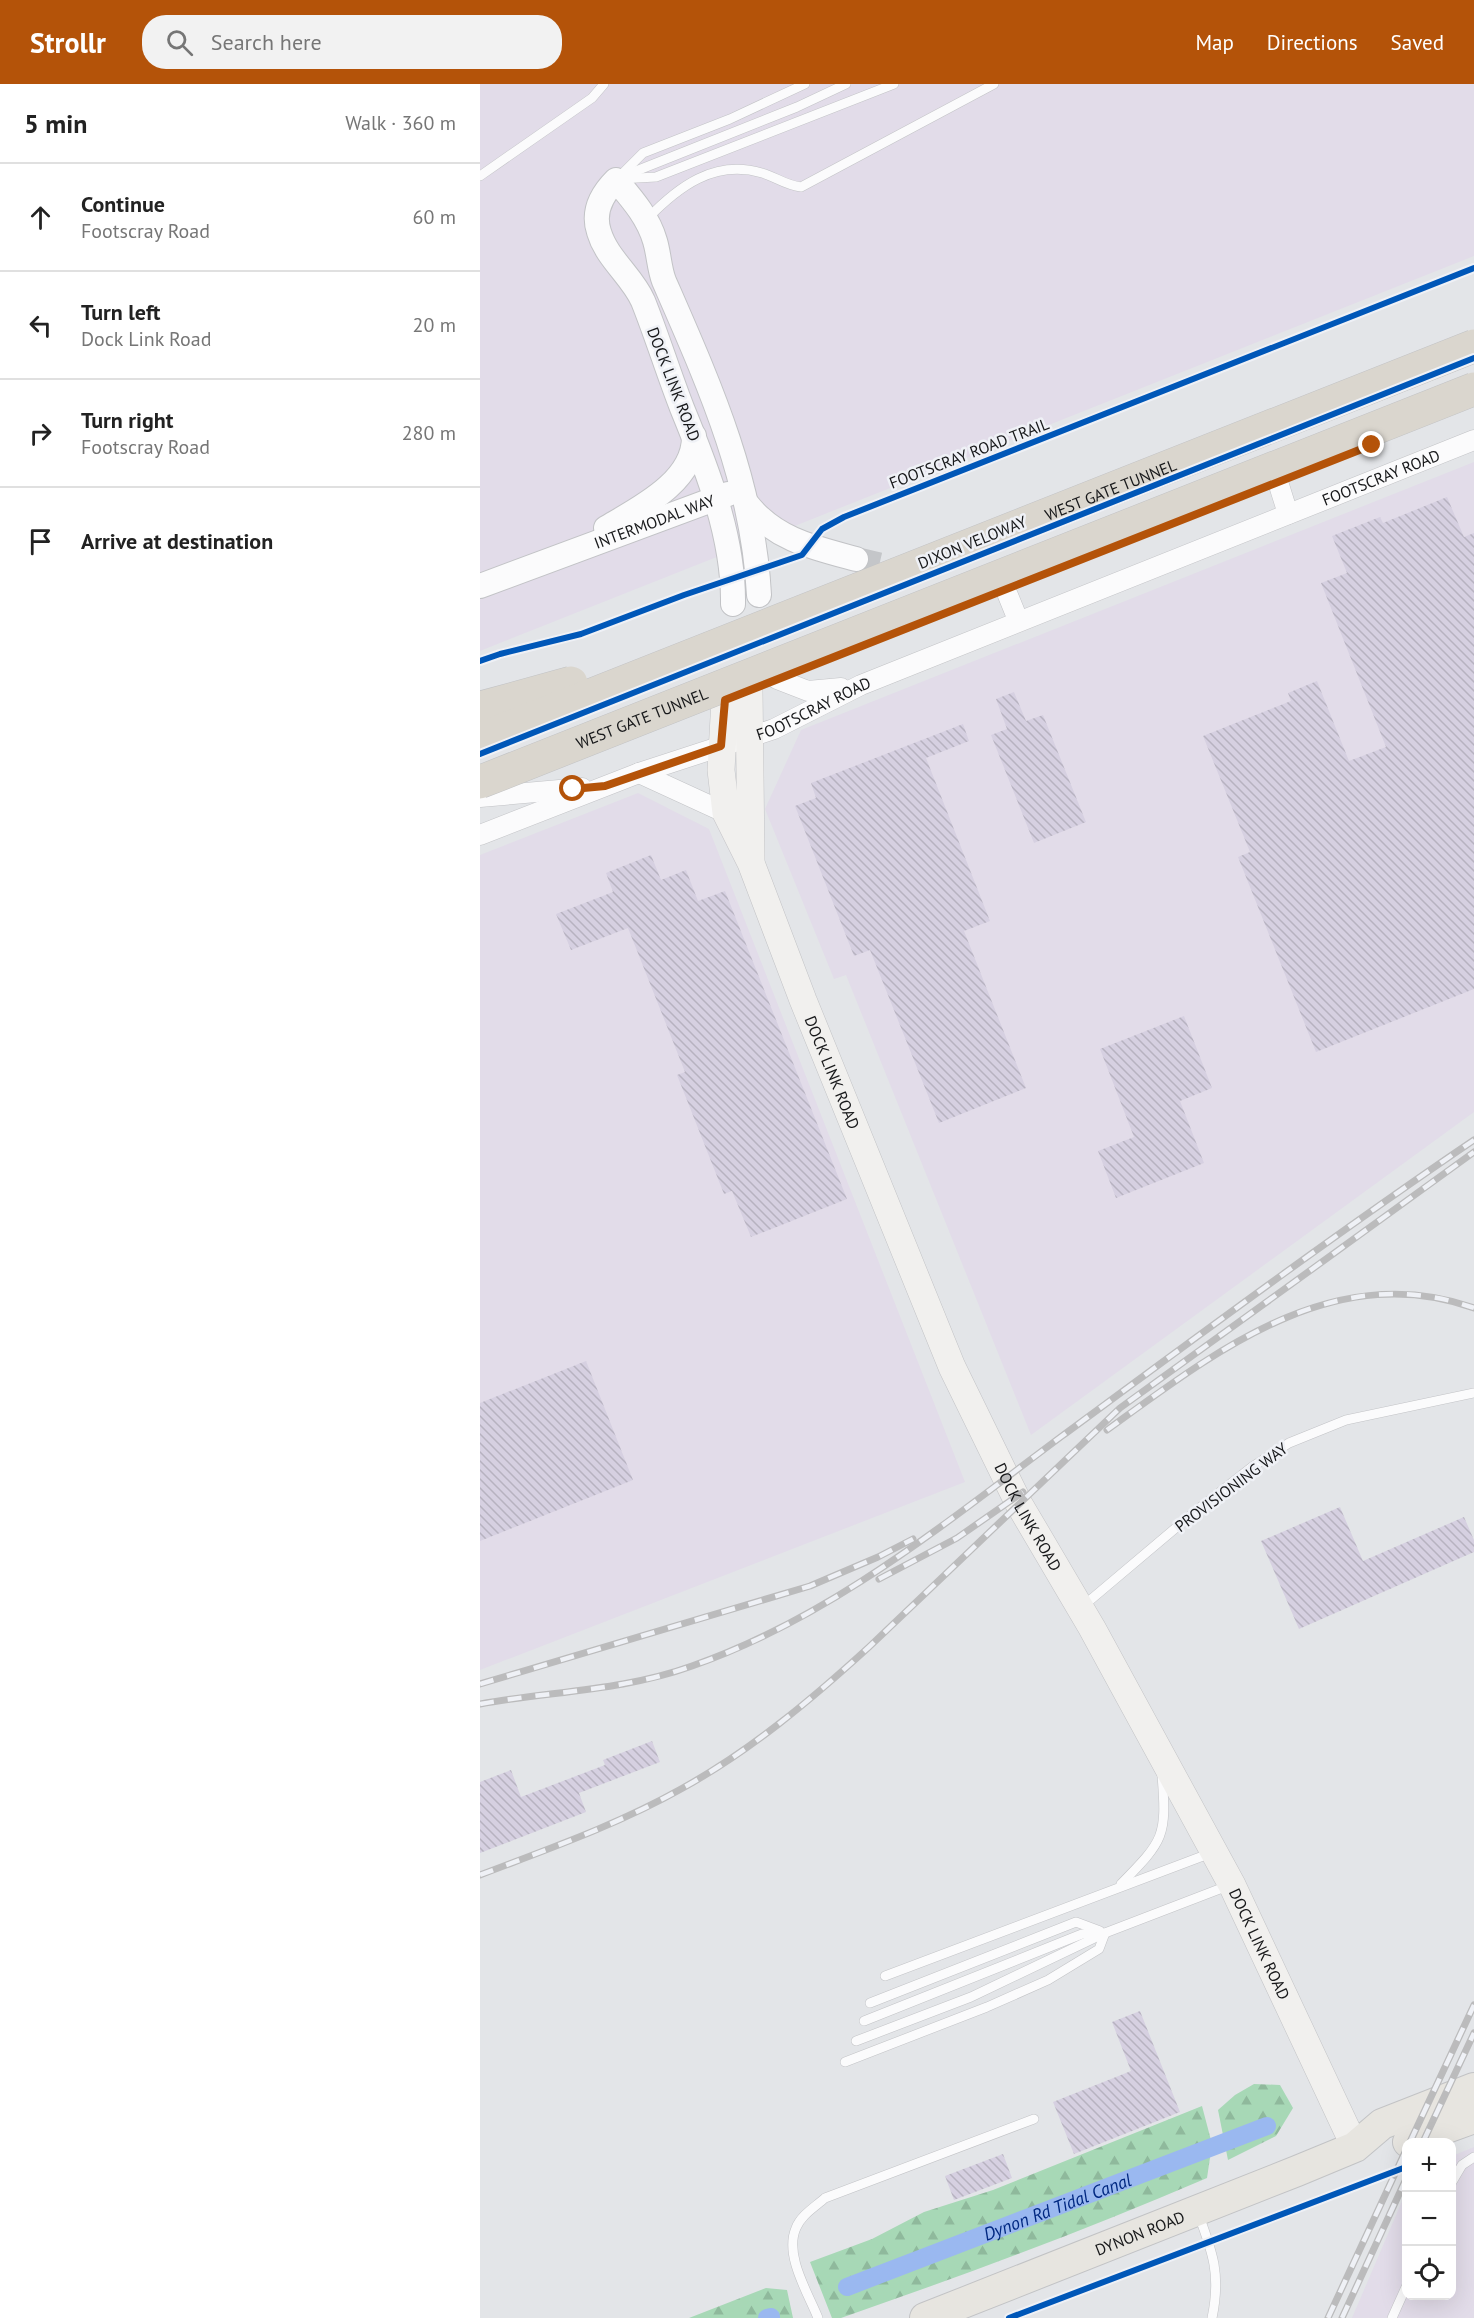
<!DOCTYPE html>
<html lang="en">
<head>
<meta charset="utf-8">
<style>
	body { margin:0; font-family:"PT Sans",sans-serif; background:#f2f2f2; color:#222 }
	.controls { position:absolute; right:18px; bottom:18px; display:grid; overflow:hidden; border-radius:12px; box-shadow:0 6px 24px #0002 }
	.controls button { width:54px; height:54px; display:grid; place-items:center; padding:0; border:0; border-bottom:2px solid #e0e0e0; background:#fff; color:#222; font:30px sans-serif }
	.stop { position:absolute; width:18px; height:18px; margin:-14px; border:4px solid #b45309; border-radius:50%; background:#fff }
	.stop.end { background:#b45309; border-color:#fff; box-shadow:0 2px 6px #0008 }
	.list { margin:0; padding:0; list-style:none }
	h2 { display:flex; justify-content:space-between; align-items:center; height:78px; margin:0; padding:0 24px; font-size:26px }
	h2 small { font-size:20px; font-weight:400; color:#767676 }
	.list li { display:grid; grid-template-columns:39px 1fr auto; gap:18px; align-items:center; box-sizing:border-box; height:108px; padding:0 24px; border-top:2px solid #e0e0e0 }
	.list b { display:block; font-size:22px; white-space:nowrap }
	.list p { margin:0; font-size:20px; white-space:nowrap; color:#767676 }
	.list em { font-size:20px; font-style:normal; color:#767676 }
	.icon { flex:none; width:33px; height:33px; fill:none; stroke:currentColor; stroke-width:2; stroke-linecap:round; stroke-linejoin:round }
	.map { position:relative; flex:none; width:994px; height:2234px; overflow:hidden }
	header { display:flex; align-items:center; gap:36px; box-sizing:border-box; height:84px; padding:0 30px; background:#b45309; color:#fff }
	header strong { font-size:28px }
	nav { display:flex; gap:33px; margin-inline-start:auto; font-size:21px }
	.search { width:420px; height:54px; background:#f2f2f2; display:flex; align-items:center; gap:15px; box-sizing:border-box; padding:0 21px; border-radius:24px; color:#767676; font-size:22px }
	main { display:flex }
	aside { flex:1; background:#fff }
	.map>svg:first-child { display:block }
</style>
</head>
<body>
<header>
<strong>Strollr</strong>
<div class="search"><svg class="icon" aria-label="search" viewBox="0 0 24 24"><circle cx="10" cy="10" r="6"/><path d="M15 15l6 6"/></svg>Search here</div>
<nav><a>Map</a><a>Directions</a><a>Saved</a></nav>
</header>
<main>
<aside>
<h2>5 min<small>Walk · 360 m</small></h2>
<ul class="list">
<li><svg class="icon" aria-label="ahead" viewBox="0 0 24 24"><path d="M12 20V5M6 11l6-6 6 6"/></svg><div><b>Continue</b><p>Footscray Road</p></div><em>60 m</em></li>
<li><svg class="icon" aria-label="left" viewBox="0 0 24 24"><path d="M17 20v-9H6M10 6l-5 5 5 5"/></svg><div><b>Turn left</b><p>Dock Link Road</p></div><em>20 m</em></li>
<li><svg class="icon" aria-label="right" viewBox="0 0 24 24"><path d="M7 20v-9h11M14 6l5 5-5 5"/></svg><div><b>Turn right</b><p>Footscray Road</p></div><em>280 m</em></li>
<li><svg class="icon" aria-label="arrive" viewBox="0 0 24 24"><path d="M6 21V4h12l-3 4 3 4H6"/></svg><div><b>Arrive at destination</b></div></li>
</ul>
</aside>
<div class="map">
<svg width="994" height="2234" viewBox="0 0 994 2234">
	<defs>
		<pattern id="forest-firs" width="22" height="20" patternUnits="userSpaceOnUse" patternTransform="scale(1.5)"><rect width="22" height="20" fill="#a7d8b6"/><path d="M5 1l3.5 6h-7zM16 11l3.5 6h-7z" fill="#8fb99c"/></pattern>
		<pattern id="building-back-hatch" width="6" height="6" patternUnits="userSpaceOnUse" patternTransform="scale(1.5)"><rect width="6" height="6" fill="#d6d0e1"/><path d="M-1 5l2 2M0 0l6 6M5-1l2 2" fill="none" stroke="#b7b2c0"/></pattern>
	</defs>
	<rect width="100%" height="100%" fill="#e3e5e8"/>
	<g fill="#e2dce9">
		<polygon points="0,0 994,0 994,172 0,567"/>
		<polygon points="994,378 994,1028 551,1351 366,891 354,895 285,725 321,646"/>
		<polygon points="158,709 229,745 485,1398 0,1586 0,771"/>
		<polygon points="994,2063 994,2234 872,2234 926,2108 926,2212 972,2212 972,2072"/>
	</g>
	<g fill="url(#forest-firs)">
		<polygon points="774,2000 800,2001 813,2024 796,2052 748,2076 738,2026 755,2011"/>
		<path d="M 722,2022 L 732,2060 L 727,2094 C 607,2146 484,2191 361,2234 L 352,2234 L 330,2178 L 392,2155 L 444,2128 L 513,2106 Z"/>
		<polygon points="286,2204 307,2206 313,2234 209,2234"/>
	</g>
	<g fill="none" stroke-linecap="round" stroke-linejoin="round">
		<g stroke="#9ab8f0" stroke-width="18">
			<path id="s1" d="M 367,2203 L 787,2042"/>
			<polyline points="287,2234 291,2233"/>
		</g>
	</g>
	<g fill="url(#building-back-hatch)">
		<polygon points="967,413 984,453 994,449 994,905 836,968 758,773 770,768 723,652 811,617 808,609 837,597 869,677 906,663 841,499 867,489 852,452 900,433 903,439"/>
		<polygon points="534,608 546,637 563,631 606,738 554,759 511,651 527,645 516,615"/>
		<polygon points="483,640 489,657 446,674 510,837 484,847 546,1004 459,1039 390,866 374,872 315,722 336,714 331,699"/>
		<polygon points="171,771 181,796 206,786 218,817 245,807 367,1115 271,1153 252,1107 244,1110 197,991 205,988 148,844 91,866 76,830 133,808 126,789"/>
		<polygon points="704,932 732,1004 700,1017 724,1079 636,1114 618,1067 654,1053 620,965"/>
		<polygon points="106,1277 153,1396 0,1457 0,1319"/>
		<polygon points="860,1423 883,1477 984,1433 994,1456 994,1468 819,1545 781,1457"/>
		<polygon points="172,1657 180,1678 99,1709 106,1728 0,1769 0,1698 31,1686 41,1713 125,1681 123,1676"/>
		<polygon points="660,1927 700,2028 594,2070 573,2018 651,1987 632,1938"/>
		<polygon points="523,2070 532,2094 474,2116 465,2092"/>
	</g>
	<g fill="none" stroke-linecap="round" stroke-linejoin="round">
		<polyline stroke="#c4c6c9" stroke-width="24" stroke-dasharray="24 12" stroke-linecap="butt" points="376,475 411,483"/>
		<g stroke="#c2c3c6" stroke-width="10">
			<g id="service">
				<polyline points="0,92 112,14 124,0"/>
				<polyline points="140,92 163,69 250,35 325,0"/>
				<polyline points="141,93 317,23 366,0"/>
				<polyline points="139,95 176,93 414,0"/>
				<path d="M 167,135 C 198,103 234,75 282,89 C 296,93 305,101 321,103 L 514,0"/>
				<polyline points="602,1523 717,1426 772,1383 809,1359 866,1336 994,1309"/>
				<path d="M 641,1800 C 684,1756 687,1753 682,1691"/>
				<polyline points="405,1892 731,1769"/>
				<polyline points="390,1919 596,1838 620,1847"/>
				<polyline points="384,1937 602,1850 619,1849"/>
				<polyline points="376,1957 491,1913 625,1849 750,1801"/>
				<polyline points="365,1978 507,1923 568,1896 619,1865 625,1849"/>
				<polyline points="972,2098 982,2081 994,2073"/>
				<path d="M 718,2129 C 733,2169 741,2191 732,2234"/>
				<path d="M 338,2234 C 328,2209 304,2171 316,2144 C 321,2131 335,2123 345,2114 L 554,2035"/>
				<polyline points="912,2234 926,2203"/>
			</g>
		</g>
		<g stroke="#c2c3c6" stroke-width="21">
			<g id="minor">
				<polyline points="798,398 808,430"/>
				<polyline points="525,504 538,536"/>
				<polyline points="297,595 328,607 361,604"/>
				<polyline points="159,689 246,729"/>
				<polyline points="0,713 102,704"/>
				<path id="s2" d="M 0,751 L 159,689 L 294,645 L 381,601 L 994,356"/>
			</g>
		</g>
		<g stroke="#c2c3c6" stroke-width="26">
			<g id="tertiary">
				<path d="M 268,421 C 296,456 335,464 376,475"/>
				<path d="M 126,444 C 160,424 215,397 214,352"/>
				<path id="s3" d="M 0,502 L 248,410"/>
				<path d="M 253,520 C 254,453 227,385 202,324 C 188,288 177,252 163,217 C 152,192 127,175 119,148 C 112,127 122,110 136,96 C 152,115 168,133 175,157 C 179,170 179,184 184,197 C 229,300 273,397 279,511"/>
			</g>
		</g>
		<g stroke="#c2c3c6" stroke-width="28">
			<g id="secondary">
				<polyline points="269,606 271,775"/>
				<path id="s4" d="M 245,616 L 241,686 L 246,729 L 271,779 L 323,916 L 472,1283 L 539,1420 L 612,1544 L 752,1801 L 875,2063"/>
			</g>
		</g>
		<g stroke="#c2c3c5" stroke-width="32">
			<g id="primary">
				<polyline points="928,2058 994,2034"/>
				<path id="s5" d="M 445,2234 L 817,2087 L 875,2063 L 902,2040 L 994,2004"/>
			</g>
		</g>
		<use href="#service" stroke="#fbfbfc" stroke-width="9"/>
		<use href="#minor" stroke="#fbfbfc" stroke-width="20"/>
		<use href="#tertiary" stroke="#fbfbfc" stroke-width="24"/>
		<use href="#secondary" stroke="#f1f0ee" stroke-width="27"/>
		<use href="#primary" stroke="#e7e5e0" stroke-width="30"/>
		<g stroke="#bbbbbc" stroke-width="7">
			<g id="rail">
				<path d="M 627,1346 C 735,1268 854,1174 994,1224"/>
				<polyline points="399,1495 477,1454 543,1408"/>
				<polyline points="0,1600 330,1502 398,1473 433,1455"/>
				<path d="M 0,1620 C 71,1607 143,1607 212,1582 C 352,1533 465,1439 582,1352 C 718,1252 854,1151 994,1056"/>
				<path d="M 0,1791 C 68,1765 137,1741 201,1705 C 270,1667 331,1616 389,1563 L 640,1324 L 994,1068"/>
				<polyline points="930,2058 994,1921"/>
				<polyline points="943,2058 994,1949"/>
				<polyline points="848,2234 926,2066"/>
				<polyline points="862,2234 926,2095"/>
			</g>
		</g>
		<use href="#rail" stroke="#eff1f6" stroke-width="4.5" stroke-dasharray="14" stroke-linecap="butt"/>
		<g stroke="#c2c3c5" stroke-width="34" stroke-linecap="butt">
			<g id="motorway-bridge">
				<polyline points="0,624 91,599"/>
				<path id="s6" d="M 0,655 L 994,262"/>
				<path id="s7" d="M 0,698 L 994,305"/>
			</g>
		</g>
		<use href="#motorway-bridge" stroke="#dad6ce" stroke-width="33"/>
		<g stroke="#eff1f6" stroke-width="10">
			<g id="cycleway">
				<polyline points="0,577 20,570 101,550 204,511 322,471 342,445 364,433 994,184"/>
				<polyline points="0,670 994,274"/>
				<polyline points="529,2234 926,2083"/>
			</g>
		</g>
		<use href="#cycleway" stroke="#0057b8" stroke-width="6"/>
	</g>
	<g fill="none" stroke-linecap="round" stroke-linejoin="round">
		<polyline stroke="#b45309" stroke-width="8" points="93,705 125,702 241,662 245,616 892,361"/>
	</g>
	<g text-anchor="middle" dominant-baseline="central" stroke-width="5" stroke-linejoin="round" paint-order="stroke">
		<g font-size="16" fill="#17181a" stroke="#eff1f6">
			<text transform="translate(194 300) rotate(69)">DOCK LINK ROAD</text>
			<text transform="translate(489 369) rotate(-21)">FOOTSCRAY ROAD TRAIL</text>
			<text stroke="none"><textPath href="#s2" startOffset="970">FOOTSCRAY ROAD</textPath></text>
			<text stroke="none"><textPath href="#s6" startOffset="678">WEST GATE TUNNEL</textPath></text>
			<text stroke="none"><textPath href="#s3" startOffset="186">INTERMODAL WAY</textPath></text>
			<text transform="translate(492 458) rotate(-22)">DIXON VELOWAY</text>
			<text stroke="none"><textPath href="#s2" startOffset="357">FOOTSCRAY ROAD</textPath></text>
			<text stroke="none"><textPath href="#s7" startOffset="174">WEST GATE TUNNEL</textPath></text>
			<text stroke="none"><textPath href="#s4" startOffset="394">DOCK LINK ROAD</textPath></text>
			<text transform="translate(751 1403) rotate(-37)">PROVISIONING WAY</text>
			<text stroke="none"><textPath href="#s4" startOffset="880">DOCK LINK ROAD</textPath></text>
			<text stroke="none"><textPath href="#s4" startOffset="1366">DOCK LINK ROAD</textPath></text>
			<text stroke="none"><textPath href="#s5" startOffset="231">DYNON ROAD</textPath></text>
		</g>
		<g font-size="18" font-style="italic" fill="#012881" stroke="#eff1f6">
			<text stroke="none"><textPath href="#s1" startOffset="225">Dynon Rd Tidal Canal</textPath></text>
		</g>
	</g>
</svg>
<div class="controls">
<button>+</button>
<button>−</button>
<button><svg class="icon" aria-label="locate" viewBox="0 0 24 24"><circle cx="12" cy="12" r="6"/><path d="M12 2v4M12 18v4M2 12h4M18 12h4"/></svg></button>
</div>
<div class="stop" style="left:93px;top:705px"></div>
<div class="stop end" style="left:892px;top:361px"></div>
</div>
</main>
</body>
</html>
